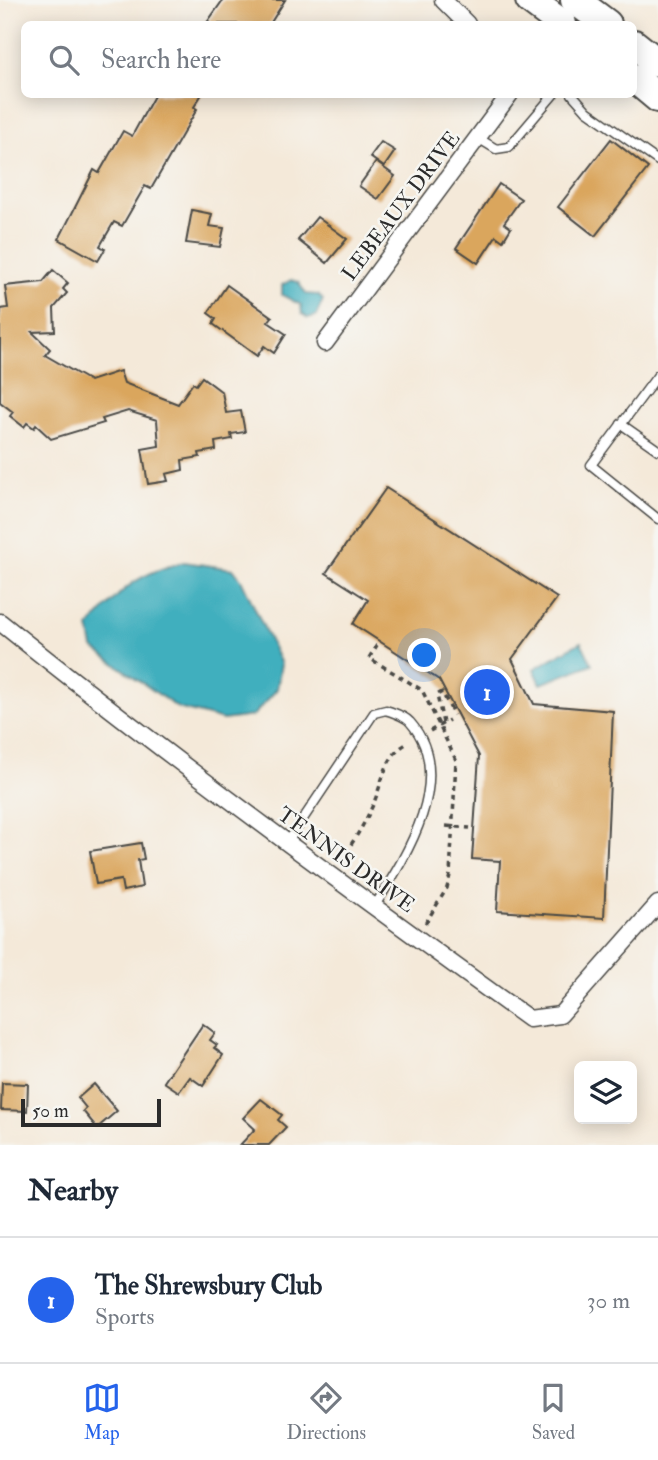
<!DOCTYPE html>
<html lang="en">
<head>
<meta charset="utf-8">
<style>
	body { margin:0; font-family:"IM FELL Double Pica",serif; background:#f2f2f3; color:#1f2937 }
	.controls { position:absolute; right:21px; bottom:21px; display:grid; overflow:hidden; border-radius:10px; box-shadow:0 4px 18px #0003 }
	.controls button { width:63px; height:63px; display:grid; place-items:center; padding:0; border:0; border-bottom:2px solid #e0e1e3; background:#fff; color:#1f2937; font:35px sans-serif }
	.scale { position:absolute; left:21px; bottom:18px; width:140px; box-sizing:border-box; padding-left:7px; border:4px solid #2b2b2b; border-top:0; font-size:19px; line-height:24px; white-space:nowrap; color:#2b2b2b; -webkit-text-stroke:5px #f6f6f2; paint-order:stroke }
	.you { position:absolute; left:425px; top:656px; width:24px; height:24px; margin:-18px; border:5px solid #fff; border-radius:50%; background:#1a73e8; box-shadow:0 0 0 10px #1a73e833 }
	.badge { display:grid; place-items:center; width:46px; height:46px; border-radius:50%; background:#2563eb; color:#fff; font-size:23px; font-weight:700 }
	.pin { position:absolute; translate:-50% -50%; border:4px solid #fff; box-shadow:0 2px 7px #0006 }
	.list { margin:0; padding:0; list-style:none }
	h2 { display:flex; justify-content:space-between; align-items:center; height:91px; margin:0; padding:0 28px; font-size:30px }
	h2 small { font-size:23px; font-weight:400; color:#747a83 }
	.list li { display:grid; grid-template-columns:46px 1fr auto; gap:21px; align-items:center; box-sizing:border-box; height:126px; padding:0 28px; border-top:2px solid #e0e1e3 }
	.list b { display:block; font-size:26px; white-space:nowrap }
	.list p { margin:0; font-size:23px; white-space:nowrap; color:#747a83 }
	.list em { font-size:23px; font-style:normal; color:#747a83 }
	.icon { flex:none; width:38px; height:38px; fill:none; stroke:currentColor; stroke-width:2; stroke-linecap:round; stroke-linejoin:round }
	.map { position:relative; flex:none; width:658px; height:1145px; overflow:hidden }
	.search { position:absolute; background:#fff; box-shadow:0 4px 18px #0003; left:21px; right:21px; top:21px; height:77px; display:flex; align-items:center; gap:18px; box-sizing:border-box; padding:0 24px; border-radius:10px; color:#747a83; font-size:26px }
	.sheet { height:217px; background:#fff }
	nav { display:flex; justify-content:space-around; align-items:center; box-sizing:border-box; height:98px; border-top:2px solid #e0e1e3; background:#fff; font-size:19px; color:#747a83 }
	nav a { display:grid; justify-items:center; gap:4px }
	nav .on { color:#2563eb }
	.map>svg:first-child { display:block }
</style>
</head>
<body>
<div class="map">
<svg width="658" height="1145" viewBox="0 0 658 1145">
	<rect width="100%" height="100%" fill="#f6f6f2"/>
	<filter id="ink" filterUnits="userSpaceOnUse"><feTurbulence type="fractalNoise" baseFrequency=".0143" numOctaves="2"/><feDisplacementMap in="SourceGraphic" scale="14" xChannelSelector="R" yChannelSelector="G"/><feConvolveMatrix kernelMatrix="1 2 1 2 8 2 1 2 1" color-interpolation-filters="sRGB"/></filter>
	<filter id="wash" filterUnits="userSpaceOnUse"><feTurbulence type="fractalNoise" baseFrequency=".00686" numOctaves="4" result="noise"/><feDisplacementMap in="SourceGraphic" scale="28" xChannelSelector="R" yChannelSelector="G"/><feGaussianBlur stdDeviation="1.57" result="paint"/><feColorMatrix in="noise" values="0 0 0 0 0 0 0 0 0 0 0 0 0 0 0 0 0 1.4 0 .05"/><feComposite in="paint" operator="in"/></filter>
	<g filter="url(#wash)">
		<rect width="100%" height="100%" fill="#f4e9d9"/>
		<g fill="#41afbe" stroke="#366d74" stroke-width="2">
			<polygon points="291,280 298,282 306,294 318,295 323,300 316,316 308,318 302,314 301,305 282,295 282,285"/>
			<path d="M 184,562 L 233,569 L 241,579 L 281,664 L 277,689 L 253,716 L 223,720 L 178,708 L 93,648 L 89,627 C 123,589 133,575 184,562 Z"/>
			<polygon points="581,642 592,664 541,684 534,669"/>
		</g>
		<g id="blocks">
			<g fill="#daa65d">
				<polygon points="223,0 285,0 270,24 206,24"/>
				<polygon points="155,94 202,94 194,107 197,109 151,189 145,186 122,226 114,222 100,246 105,249 98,261 59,239 94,170 99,173 123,131 132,136"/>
				<polygon points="611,139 648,168 595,236 558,207"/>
				<polygon points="381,142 395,151 384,167 370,157"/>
				<polygon points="376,162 395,176 378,199 359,186"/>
				<polygon points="499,184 521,199 504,223 511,228 503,241 496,236 478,263 456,248"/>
				<polygon points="192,210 212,214 209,226 224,228 220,247 186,243"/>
				<polygon points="317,217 347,239 327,263 298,240"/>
				<polygon points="53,270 68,283 63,289 67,293 54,308 55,331 32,332 50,349 45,355 90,381 120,371 124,383 178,404 193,383 196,385 202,377 222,392 226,413 241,411 245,432 231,434 232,439 215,442 216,450 199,453 200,457 182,460 183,470 166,474 168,481 148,484 142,449 159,446 157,420 128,411 102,419 104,423 51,439 36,425 34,428 27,423 24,427 10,416 13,412 0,402 0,321 1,309 8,308 5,286 43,282"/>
				<polygon points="227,285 272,317 268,322 286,334 274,353 264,346 257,356 213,324 216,319 208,313"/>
				<polygon points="386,488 557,598 512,659 534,704 613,711 604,918 497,911 500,861 472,859 479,756 439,680 353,624 368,600 326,573"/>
				<polygon points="141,843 144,859 138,860 142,887 123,891 121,880 96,884 90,851"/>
				<polygon points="203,1024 215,1033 210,1040 217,1045 214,1048 223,1055 203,1086 190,1077 179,1092 164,1082"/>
				<polygon points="2,1083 28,1084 27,1111 1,1110"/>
				<polygon points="94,1084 117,1111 97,1128 83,1111 86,1108 78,1098"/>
				<polygon points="261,1099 282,1115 278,1120 286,1127 269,1145 240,1145 255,1129 243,1118"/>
			</g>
		</g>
	</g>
	<g filter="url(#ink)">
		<use href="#blocks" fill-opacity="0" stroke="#494845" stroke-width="2"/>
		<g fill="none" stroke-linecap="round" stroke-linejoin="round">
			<g stroke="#494845" stroke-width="11">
				<g id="service">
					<polyline points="572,94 587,111 658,161"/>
					<polyline points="478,138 496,149 509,147 554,94"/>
					<polyline points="658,375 591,465 658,519"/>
					<polyline points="621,424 658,450"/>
					<path d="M 287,843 L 374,713 L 386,710 C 394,713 405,716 410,722 C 458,777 405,858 374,907"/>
				</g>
			</g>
			<g stroke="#494845" stroke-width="19">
				<g id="minor">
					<polyline points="443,0 467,24"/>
					<polyline points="325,343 510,94"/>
					<path d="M 0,622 C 172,760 350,890 529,1019 L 560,1015 L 658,904"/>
				</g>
			</g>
			<g stroke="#494845" stroke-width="32">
				<g id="trunk">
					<polyline points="530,0 562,24"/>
					<polyline points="575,0 607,24"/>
					<polyline points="634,44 658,63"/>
					<polyline points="634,78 658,98"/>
				</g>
			</g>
			<g stroke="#494845" stroke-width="3.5" stroke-dasharray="5 5" stroke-linecap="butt">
				<polyline points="377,645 369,658 422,690 456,760 450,875 447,888 425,924"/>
				<polyline points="443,723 437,695 442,692 454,715"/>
				<polyline points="430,731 449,720"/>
				<polyline points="446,826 470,828"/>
				<path d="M 340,861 C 351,845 363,827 371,809 C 383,785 383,756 408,743"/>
			</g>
			<use href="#service" stroke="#fff" stroke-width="8"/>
			<use href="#minor" stroke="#fff" stroke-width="16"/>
			<use href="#trunk" stroke="#fff" stroke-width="28"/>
		</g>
	</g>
	<g text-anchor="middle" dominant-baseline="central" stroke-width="5" stroke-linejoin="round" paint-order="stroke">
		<g font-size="21" fill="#2b2b2b" stroke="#f6f6f2">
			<text transform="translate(401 206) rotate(-53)">LEBEAUX DRIVE</text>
			<text transform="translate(346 860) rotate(36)">TENNIS DRIVE</text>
		</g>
	</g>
</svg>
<div class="controls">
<button><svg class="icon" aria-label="layers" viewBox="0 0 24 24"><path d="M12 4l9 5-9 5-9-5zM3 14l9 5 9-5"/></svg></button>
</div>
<div class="scale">50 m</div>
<div class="you"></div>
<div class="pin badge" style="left:487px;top:692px">1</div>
<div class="search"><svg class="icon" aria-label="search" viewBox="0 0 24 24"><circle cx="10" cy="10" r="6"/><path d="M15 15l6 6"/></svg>Search here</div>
</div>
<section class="sheet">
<h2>Nearby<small></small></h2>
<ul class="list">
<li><span class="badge">1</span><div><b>The Shrewsbury Club</b><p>Sports</p></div><em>30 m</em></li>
</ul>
</section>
<nav>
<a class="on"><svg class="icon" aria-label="map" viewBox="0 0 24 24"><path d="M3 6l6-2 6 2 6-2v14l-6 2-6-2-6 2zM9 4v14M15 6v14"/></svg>Map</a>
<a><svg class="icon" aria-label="directions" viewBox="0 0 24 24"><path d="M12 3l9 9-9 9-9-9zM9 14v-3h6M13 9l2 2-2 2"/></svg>Directions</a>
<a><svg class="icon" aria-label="saved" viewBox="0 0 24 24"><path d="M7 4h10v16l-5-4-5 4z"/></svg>Saved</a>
</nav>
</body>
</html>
